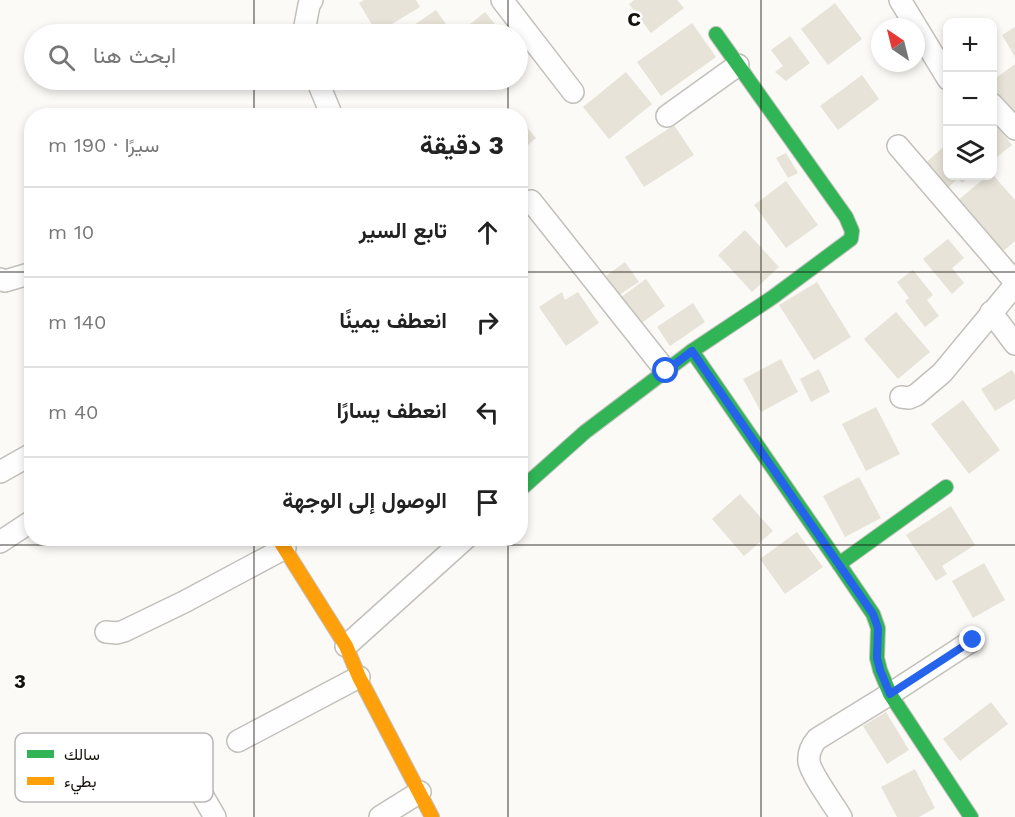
<!DOCTYPE html>
<html lang="ar">
<head>
<meta charset="utf-8">
<style>
	body { margin:0; font-family:"Work Sans",Vazirmatn,sans-serif; background:#f2f2f2; color:#222; direction:rtl }
	.controls { position:absolute; right:18px; top:18px; display:grid; overflow:hidden; border-radius:12px; box-shadow:0 3px 9px #0003 }
	.controls button { width:54px; height:54px; display:grid; place-items:center; padding:0; border:0; border-bottom:2px solid #e0e0e0; background:#fff; color:#222; font:30px sans-serif }
	.compass { position:absolute; left:871px; top:18px; width:54px; height:54px; border-radius:50%; background:#fff; box-shadow:0 3px 9px #0003; rotate:325deg }
	.stop { position:absolute; width:18px; height:18px; margin:-14px; border:4px solid #2563eb; border-radius:50%; background:#fff }
	.stop.end { background:#2563eb; border-color:#fff; box-shadow:0 2px 6px #0008 }
	.list { margin:0; padding:0; list-style:none }
	h2 { display:flex; justify-content:space-between; align-items:center; height:78px; margin:0; padding:0 24px; font-size:26px }
	h2 small { font-size:20px; font-weight:400; color:#767676 }
	.list li { display:grid; grid-template-columns:39px 1fr auto; gap:18px; align-items:center; box-sizing:border-box; height:90px; padding:0 24px; border-top:2px solid #e0e0e0 }
	.list b { display:block; font-size:22px; white-space:nowrap }
	.list em { font-size:20px; font-style:normal; color:#767676 }
	.icon { flex:none; width:33px; height:33px; fill:none; stroke:currentColor; stroke-width:2; stroke-linecap:round; stroke-linejoin:round }
	.map { position:relative; flex:none; width:1015px; height:817px; overflow:hidden; direction:ltr }
	.search { position:absolute; background:#fff; box-shadow:0 3px 9px #0003; left:24px; top:24px; width:504px; height:66px; display:flex; align-items:center; gap:15px; box-sizing:border-box; padding:0 21px; border-radius:33px; color:#767676; font-size:22px }
	.panel { position:absolute; background:#fff; box-shadow:0 3px 9px #0003; left:24px; top:108px; width:504px; height:438px; border-radius:24px; direction:rtl }
	.map>svg:first-child { display:block }
</style>
</head>
<body>
<div class="map">
<svg width="1015" height="817" viewBox="0 0 1015 817">
	<rect width="100%" height="100%" fill="#fcfaf6"/>
	<g fill="#e8e3d8">
		<polygon points="364,0 416,0 420,7 377,33 359,3"/>
		<polygon points="634,0 677,0 684,8 651,33 629,4"/>
		<polygon points="835,3 862,39 828,65 801,29"/>
		<polygon points="436,10 453,34 401,34"/>
		<polygon points="485,12 503,34 476,34 469,25"/>
		<polygon points="692,23 716,57 661,96 637,62"/>
		<polygon points="1015,27 1015,57 1002,35"/>
		<polygon points="790,36 810,63 786,81 775,72 783,66 771,50"/>
		<polygon points="1015,64 1015,115 992,86 992,81"/>
		<polygon points="626,72 652,104 609,139 583,107"/>
		<polygon points="862,75 879,99 838,130 820,106"/>
		<polygon points="406,80 428,80 413,89"/>
		<polygon points="520,119 536,138 520,152"/>
		<polygon points="992,120 1012,145 992,161"/>
		<polygon points="674,125 694,155 644,187 625,157"/>
		<polygon points="948,143 948,176 970,176 962,183 958,178 944,192 921,167"/>
		<polygon points="786,153 798,173 788,178 776,158"/>
		<polygon points="987,176 994,176 1015,200 1015,241 1001,253 957,201"/>
		<polygon points="786,181 818,225 786,248 754,205"/>
		<polygon points="745,230 779,267 752,292 718,255"/>
		<polygon points="948,239 964,258 952,268 964,283 952,294 923,259"/>
		<polygon points="625,262 639,282 619,295 606,276"/>
		<polygon points="913,270 933,295 927,300 939,316 925,327 905,301 909,298 897,282"/>
		<polygon points="646,279 665,306 636,327 617,300"/>
		<polygon points="817,282 851,337 814,360 779,305"/>
		<polygon points="562,292 565,300 578,292 599,323 566,346 539,307"/>
		<polygon points="693,303 705,322 670,346 657,327"/>
		<polygon points="896,312 930,352 898,379 864,339"/>
		<polygon points="781,359 798,392 761,412 743,379"/>
		<polygon points="819,369 830,392 811,402 800,379"/>
		<polygon points="1012,370 1015,375 1015,399 995,411 981,389"/>
		<polygon points="963,400 1000,450 969,474 931,424"/>
		<polygon points="876,407 900,454 866,471 842,424"/>
		<polygon points="859,477 881,518 845,537 823,496"/>
		<polygon points="740,494 773,531 744,556 712,519"/>
		<polygon points="951,506 975,545 942,566 947,574 936,581 906,535"/>
		<polygon points="797,532 823,567 785,594 760,559"/>
		<polygon points="984,563 1005,600 973,618 952,581"/>
		<polygon points="991,702 1008,724 960,761 943,739"/>
		<polygon points="886,712 909,750 887,764 863,726"/>
		<polygon points="915,769 935,808 919,817 897,817 881,787"/>
	</g>
	<g fill="none" stroke-linecap="round" stroke-linejoin="round">
		<g stroke="#c2c0bb" stroke-width="24">
			<g id="street">
				<polyline points="502,0 573,92"/>
				<polyline points="900,0 948,79"/>
				<polyline points="304,34 304,31 309,5 312,0"/>
				<polyline points="317,80 332,116"/>
				<polyline points="992,104 1015,129"/>
				<polyline points="667,116 738,65"/>
				<polyline points="898,146 1015,282"/>
				<polyline points="531,201 666,371"/>
				<polyline points="0,279 5,281 32,273"/>
				<polyline points="991,312 1015,344"/>
				<polyline points="901,397 909,398 916,395 942,373 1015,285"/>
				<polyline points="0,472 32,454"/>
				<polyline points="0,542 32,521"/>
				<polyline points="106,632 117,633 124,631 184,602 285,548"/>
				<polyline points="346,646 466,538"/>
				<polyline points="238,741 359,677"/>
				<polyline points="193,779 215,817"/>
				<polyline points="380,817 420,792"/>
				<path d="M 841,817 C 834,805 811,774 809,762 C 808,753 811,746 817,739 L 890,694 L 973,640"/>
			</g>
		</g>
		<g stroke="#c2c0bb" stroke-width="16">
			<g id="fast">
				<polyline points="692,351 839,564 946,487"/>
				<polyline points="520,490 585,432 692,351 773,297 851,239 852,231 846,217 716,34"/>
				<polyline points="839,564 873,614 878,628 877,658 880,670 890,694 971,817"/>
			</g>
		</g>
		<g stroke="#c2c0bb" stroke-width="16">
			<polyline id="slow" points="278,538 346,646 359,677 432,817"/>
		</g>
		<use href="#street" stroke="#fffefe" stroke-width="21"/>
		<use href="#fast" stroke="#30b455" stroke-width="14"/>
		<use href="#slow" stroke="#ff9f0a" stroke-width="14"/>
	</g>
	<g fill="none" stroke-linecap="round" stroke-linejoin="round">
		<polyline stroke="#2563eb" stroke-width="8" points="666,371 692,351 873,614 878,628 877,658 880,670 890,694 973,640"/>
	</g>
	<path fill="none" stroke="#15120c" stroke-width="1.5" stroke-opacity="0.55" d="M 254,0 L 254,34M 508,0 L 508,34M 761,0 L 761,817M 254,80 L 254,116M 508,80 L 508,116M 0,272 L 32,272M 520,272 L 1015,272M 254,538 L 254,817M 508,538 L 508,817M 0,545 L 1015,545"/>
	<rect x="15" y="733" width="198" height="69" rx="9" fill="#fff" stroke="#b9b8b6" stroke-width="1.5"/>
	<rect x="27" y="750" width="27" height="8" fill="#30b455"/>
	<rect x="27" y="777" width="27" height="8" fill="#ff9f0a"/>
	<g font-size="16" fill="#15120c">
		<text x="64" y="760">سالك</text>
		<text x="64" y="787">بطيء</text>
	</g>
	<g font-size="20" text-anchor="middle" font-weight="bold" fill="#15120c" stroke="#fff" stroke-width="5" stroke-linejoin="round" paint-order="stroke">
		<text x="634" y="26">C</text>
		<text x="20" y="688">3</text>
	</g>
</svg>
<div class="controls">
<button>+</button>
<button>−</button>
<button><svg class="icon" aria-label="layers" viewBox="0 0 24 24"><path d="M12 4l9 5-9 5-9-5zM3 14l9 5 9-5"/></svg></button>
</div>
<svg class="compass" viewBox="-18 -18 36 36"><path d="M0-13l5 13h-10z" fill="#e53935"/><path d="M0 13l5-13h-10z" fill="#767676"/></svg>
<div class="stop" style="left:666px;top:371px"></div>
<div class="stop end" style="left:973px;top:640px"></div>
<div class="search"><svg class="icon" aria-label="search" viewBox="0 0 24 24"><circle cx="10" cy="10" r="6"/><path d="M15 15l6 6"/></svg>ابحث هنا</div>
<section class="panel">
<h2>3 دقيقة<small>سيرًا · 190 m</small></h2>
<ul class="list">
<li><svg class="icon" aria-label="ahead" viewBox="0 0 24 24"><path d="M12 20V5M6 11l6-6 6 6"/></svg><div><b>تابع السير</b></div><em>10 m</em></li>
<li><svg class="icon" aria-label="right" viewBox="0 0 24 24"><path d="M7 20v-9h11M14 6l5 5-5 5"/></svg><div><b>انعطف يمينًا</b></div><em>140 m</em></li>
<li><svg class="icon" aria-label="left" viewBox="0 0 24 24"><path d="M17 20v-9H6M10 6l-5 5 5 5"/></svg><div><b>انعطف يسارًا</b></div><em>40 m</em></li>
<li><svg class="icon" aria-label="arrive" viewBox="0 0 24 24"><path d="M6 21V4h12l-3 4 3 4H6"/></svg><div><b>الوصول إلى الوجهة</b></div></li>
</ul>
</section>
</div>
</body>
</html>
